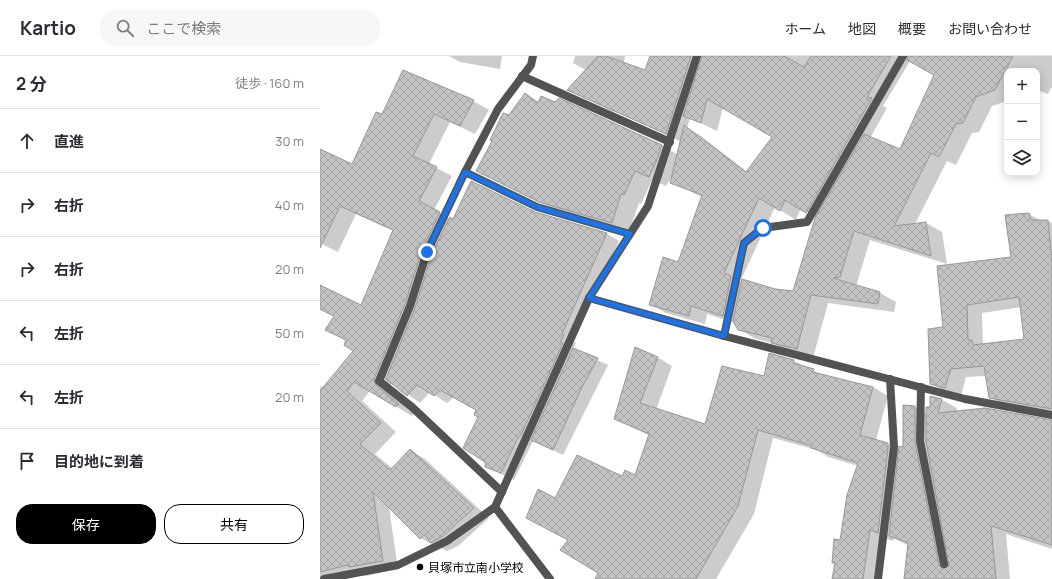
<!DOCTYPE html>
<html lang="ja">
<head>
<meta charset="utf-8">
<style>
	body { margin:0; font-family:Manrope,"Noto Sans JP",sans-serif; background:#f7f7f7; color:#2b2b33 }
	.controls { position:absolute; right:12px; top:12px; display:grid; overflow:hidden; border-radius:8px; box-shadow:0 2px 10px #0003 }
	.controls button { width:36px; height:36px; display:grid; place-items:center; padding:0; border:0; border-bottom:1px solid #e1e1e2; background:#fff; color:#2b2b33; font:20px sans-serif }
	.stop { position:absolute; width:12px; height:12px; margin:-9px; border:3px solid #1a73e8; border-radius:50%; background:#fff }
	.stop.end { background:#1a73e8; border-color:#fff; box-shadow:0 1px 4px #0008 }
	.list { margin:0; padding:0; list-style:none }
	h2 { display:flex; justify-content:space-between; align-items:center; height:52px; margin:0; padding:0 16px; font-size:17px }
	h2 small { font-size:13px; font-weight:400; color:#7c7c81 }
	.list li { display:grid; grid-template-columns:26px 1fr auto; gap:12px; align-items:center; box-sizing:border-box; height:64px; padding:0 16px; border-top:1px solid #e1e1e2 }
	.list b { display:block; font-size:15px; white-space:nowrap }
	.list em { font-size:13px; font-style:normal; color:#7c7c81 }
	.actions { display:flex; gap:8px; padding:12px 16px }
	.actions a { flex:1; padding:9px 0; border:1px solid #000; border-radius:16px; text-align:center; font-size:14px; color:#000 }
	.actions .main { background:#000; color:#fff }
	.icon { flex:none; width:22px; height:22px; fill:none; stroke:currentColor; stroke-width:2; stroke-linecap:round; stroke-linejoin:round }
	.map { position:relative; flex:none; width:732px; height:523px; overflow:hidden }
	header { display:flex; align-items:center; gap:24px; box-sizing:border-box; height:56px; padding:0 20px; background:#fff; border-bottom:1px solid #e1e1e2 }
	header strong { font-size:19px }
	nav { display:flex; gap:22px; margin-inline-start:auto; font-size:14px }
	.search { width:280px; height:36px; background:#f7f7f7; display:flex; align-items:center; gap:10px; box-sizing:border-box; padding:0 14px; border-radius:16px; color:#7c7c81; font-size:15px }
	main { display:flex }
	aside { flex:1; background:#fff }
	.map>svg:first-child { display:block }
</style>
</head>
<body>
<header>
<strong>Kartio</strong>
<div class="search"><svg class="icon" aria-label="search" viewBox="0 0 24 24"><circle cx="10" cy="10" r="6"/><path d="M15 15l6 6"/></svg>ここで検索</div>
<nav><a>ホーム</a><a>地図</a><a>概要</a><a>お問い合わせ</a></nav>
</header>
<main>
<aside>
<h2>2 分<small>徒歩 · 160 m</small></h2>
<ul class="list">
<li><svg class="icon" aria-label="ahead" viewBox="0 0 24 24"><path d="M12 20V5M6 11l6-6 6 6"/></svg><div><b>直進</b></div><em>30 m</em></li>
<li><svg class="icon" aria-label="right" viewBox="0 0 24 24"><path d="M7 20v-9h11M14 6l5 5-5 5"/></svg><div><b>右折</b></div><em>40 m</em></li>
<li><svg class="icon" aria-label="right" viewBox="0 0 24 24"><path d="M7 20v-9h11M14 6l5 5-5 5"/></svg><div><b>右折</b></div><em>20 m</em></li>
<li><svg class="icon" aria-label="left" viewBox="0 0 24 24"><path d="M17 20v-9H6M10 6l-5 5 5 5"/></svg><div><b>左折</b></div><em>50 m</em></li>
<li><svg class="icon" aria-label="left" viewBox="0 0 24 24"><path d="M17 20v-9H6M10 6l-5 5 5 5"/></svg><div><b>左折</b></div><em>20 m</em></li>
<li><svg class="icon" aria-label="arrive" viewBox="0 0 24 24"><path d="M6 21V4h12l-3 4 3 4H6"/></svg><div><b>目的地に到着</b></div></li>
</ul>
<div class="actions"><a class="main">保存</a><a>共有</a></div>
</aside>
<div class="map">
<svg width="732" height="523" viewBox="0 0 732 523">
	<defs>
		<pattern id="building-cross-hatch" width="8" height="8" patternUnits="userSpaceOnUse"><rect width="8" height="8" fill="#c3c3c3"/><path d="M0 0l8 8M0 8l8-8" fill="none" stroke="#a6a6a6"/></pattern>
	</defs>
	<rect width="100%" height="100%" fill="#fff"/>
	<g fill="#0003" fill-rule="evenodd">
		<polygon points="129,0 182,0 180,13 140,6"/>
		<polygon points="255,0 305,0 294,56 248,34 266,14 253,7"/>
		<path d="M 331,0 L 373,0 L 383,6 L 383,3 L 377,0 L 732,0 L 732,32 L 731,32 L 728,38 L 717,34 L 717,15 L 687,15 L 687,45 L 672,50 L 659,76 L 652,77 L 636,109 L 627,105 L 595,168 L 606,167 L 622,176 L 627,208 L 550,184 L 536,230 L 560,237 L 576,246 L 574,256 L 508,247 L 493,302 L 468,295 L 453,287 L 436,283 L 419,273 L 415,267 L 387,258 L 385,268 L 346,257 L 330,248 L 359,207 L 382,141 L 351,126 L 352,120 L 346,130 L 332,124 L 321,148 L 319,147 L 309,176 L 237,155 L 157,115 L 189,60 L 205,38 L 219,46 L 342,89 L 358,99 L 361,86 L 303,58 L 326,15 ZM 590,5 L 616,19 L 581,94 L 550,82 L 567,52 L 563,50 ZM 403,51 L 454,81 L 427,116 L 381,80 L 367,72 L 370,62 L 397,75 ZM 455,151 L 476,164 L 481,152 L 497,162 L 474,236 L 420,226 Z"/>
		<polygon points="153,45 169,54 155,78 130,66 109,108 132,120 114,154 134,165 214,157 287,178 299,185 254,286 256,287 253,293 288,309 243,399 215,385 212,387 194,424 166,411 157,354 134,341 127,347 110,336 100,347 72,327 69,333 94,357 92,360 50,335 42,345 76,376 55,398 72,412 90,394 105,403 169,462 138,490 127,495 100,482 69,451 78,513 46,520 42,518 20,523 0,523 0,331 6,330 35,295 27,285 7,274 15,261 0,254 0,231 42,251 74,175 36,158 18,196 0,187 0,94 33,110 63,59"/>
		<path d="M 709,158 L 721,165 L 728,165 L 732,167 L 732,359 L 686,350 L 670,341 L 666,320 L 646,321 L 641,340 L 626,336 L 611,327 L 625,272 L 692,201 ZM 702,251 L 705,284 L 663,289 L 662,257 Z"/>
		<polygon points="450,299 474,305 502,319 553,331 568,340 556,384 568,388 580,395 584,392 595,351 607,358 611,352 611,341 622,344 637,352 636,356 732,365 732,493 686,478 690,523 584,523 589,490 574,482 573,485 565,482 560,523 513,523 516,508 513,506 521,485 538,410 508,401 497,394 453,382 434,458 396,523 276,523 279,517 249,484 235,444 302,421 315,420 330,380 295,362 337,301 352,310 336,354 386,370 445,321"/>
	</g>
	<g fill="url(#building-cross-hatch)" stroke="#979797" fill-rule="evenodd">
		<polygon points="278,0 286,0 325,14 330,0 371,0 346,78 247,34"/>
		<polygon points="382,0 464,0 484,11 491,0 571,0 547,41 552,42 486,157 465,144 460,155 439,142 404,217 411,220 403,260 371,250 369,260 329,249 343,201 358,206 382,139 350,127 364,69 426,116 452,81 387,43 381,67 363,60"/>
		<polygon points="588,0 693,0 675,34 656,41 643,67 636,68 619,101 611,97 574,170 606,166 611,200 534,175 520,221 513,222 560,236 558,248 491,239 477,293 451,287 452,282 418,274 413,265 422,223 455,233 473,235 495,162 544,78 580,93 614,19 587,4"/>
		<polygon points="83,14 154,44 140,70 114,58 93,100 117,111 99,145 120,156 102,194 85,248 54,323 56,329 79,348 76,351 34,326 27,335 61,367 40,388 70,414 90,393 154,452 122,481 110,487 105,478 100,483 53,436 63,505 29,511 28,509 0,516 0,335 33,295 24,289 26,284 5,274 14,260 0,253 0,229 41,249 73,174 20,150 0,192 0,93 32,108 56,56 62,58"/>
		<polygon points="205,37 218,47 221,40 235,46 239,42 342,89 336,106 329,121 315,115 304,139 301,138 292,167 219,146 156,115 172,85 170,84 183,57 189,59"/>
		<polygon points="151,125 215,156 287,177 242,278 244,279 240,286 243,287 201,379 199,380 181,417 165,411 165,406 143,392 158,361 154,359 156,354 120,334 114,340 97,329 87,340 66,323 95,252 112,198 130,161 133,163"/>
		<path d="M 709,157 L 711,164 L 728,164 L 732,205 L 732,353 L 669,342 L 664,310 L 631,313 L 625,332 L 610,328 L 608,273 L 623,271 L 617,210 L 691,201 L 685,159 ZM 699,241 L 704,283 L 653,289 L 652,284 L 648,284 L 647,249 Z"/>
		<polygon points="315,291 338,301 320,347 385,368 402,310 444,320 449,297 474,304 473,307 494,313 493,316 553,331 540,379 568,387 568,391 558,477 550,474 543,523 512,523 515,507 512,507 514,483 520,484 527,439 538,407 491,392 492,390 438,374 418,450 376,523 275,523 278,517 240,494 248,484 206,462 218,433 235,442 257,399 302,420 305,414 315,419 329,378 294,363"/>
		<polygon points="253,292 278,302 262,331 233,394 211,384"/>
		<polygon points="610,340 622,343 618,357 665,352 732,364 732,489 671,470 676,523 584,523 588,487 569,480 579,390 583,391 583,349 595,350 595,386 619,509 623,513 629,510 606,385 606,351 610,351"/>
	</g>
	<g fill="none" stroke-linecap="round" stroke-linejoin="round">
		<g stroke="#535353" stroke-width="8">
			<polyline points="202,20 350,86"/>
			<polyline points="145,116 217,151 310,178"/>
			<polyline points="269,242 404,280 645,343 732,359"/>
			<polyline points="404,280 424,187 443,172 487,166 583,0"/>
			<polyline points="601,331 600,385 624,508"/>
			<polyline points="182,436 92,351 59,325 90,250 107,196 145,116 178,53 211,9 213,0"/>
			<polyline points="175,451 230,523"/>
			<polyline points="4,523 78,509 127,485 175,451 269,242 328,150 377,0"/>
			<polyline points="558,523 574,391 570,323"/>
		</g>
	</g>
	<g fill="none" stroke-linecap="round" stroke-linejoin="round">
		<polyline stroke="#1a73e8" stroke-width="5" points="107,196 145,116 217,151 310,178 269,242 404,280 424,187 443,172"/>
	</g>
	<circle fill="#000" stroke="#fff" stroke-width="1.5" cx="100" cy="511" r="4"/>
	<g text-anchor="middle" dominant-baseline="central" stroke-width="4" stroke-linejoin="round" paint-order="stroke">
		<g font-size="12" fill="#000" stroke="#fff" text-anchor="start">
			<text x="108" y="511">貝塚市立南小学校</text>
		</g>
	</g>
</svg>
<div class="controls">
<button>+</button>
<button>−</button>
<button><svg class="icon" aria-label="layers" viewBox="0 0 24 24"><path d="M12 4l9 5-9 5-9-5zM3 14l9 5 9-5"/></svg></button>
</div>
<div class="stop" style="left:443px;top:172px"></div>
<div class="stop end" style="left:107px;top:196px"></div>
</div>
</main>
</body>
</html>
